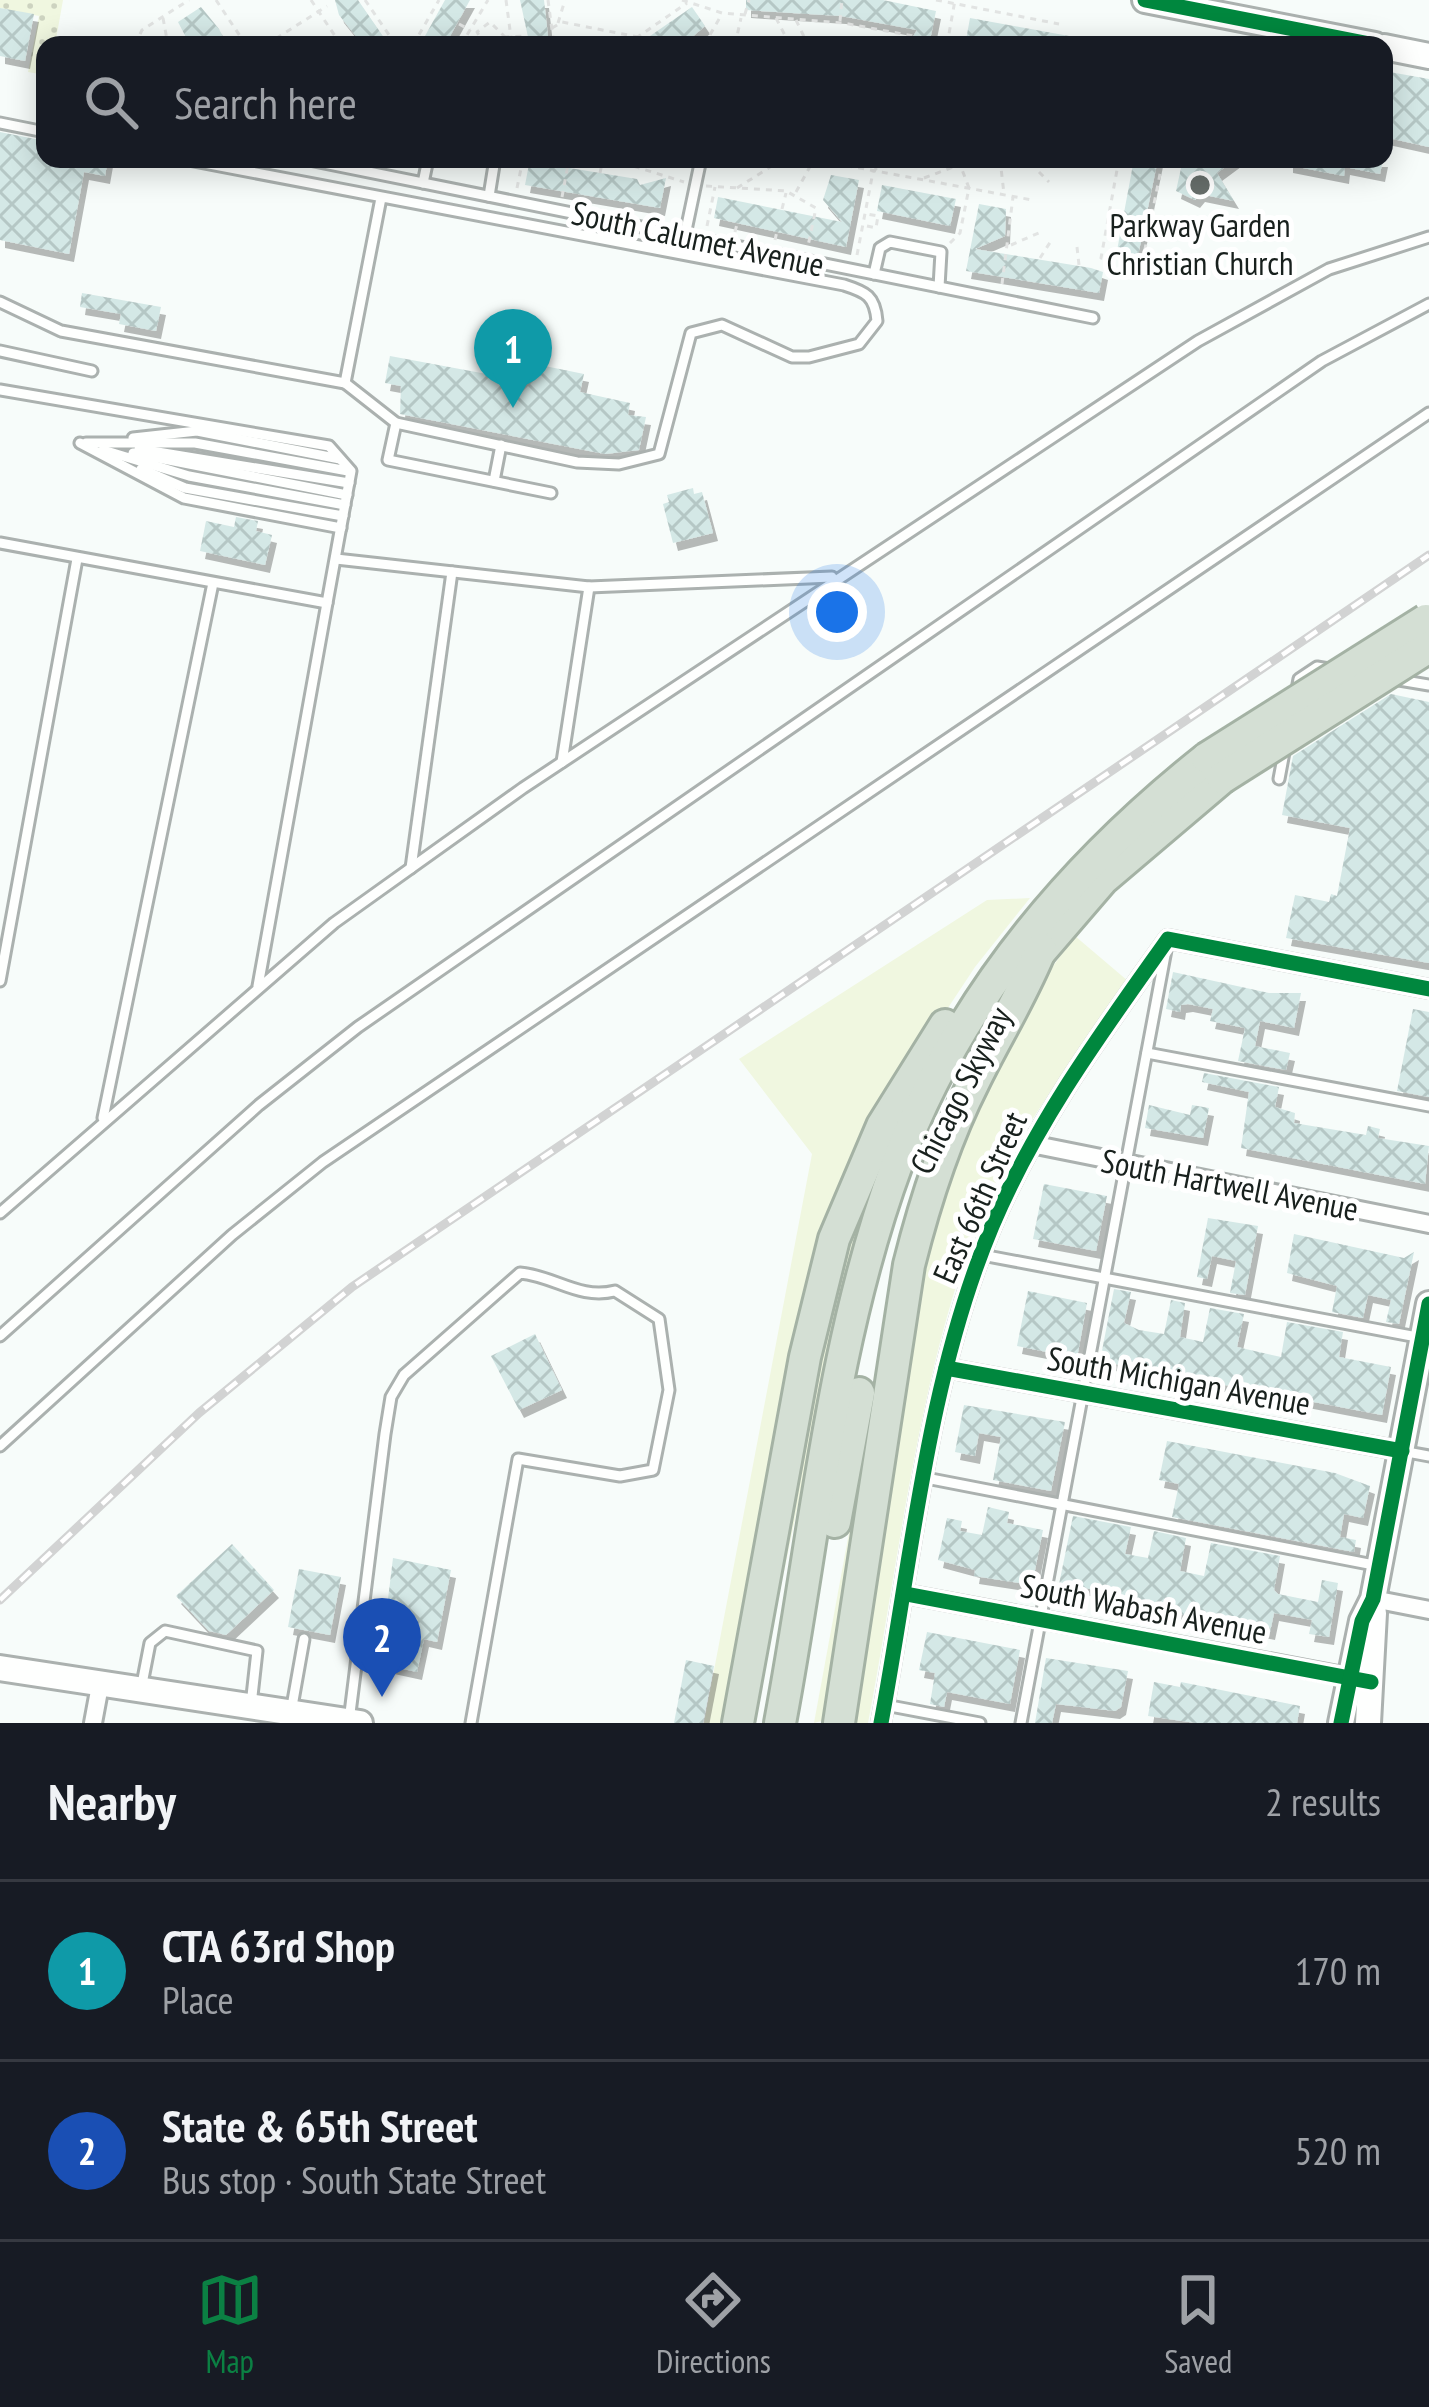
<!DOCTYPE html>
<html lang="en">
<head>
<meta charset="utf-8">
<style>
	body { margin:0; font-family:"PT Sans Narrow",sans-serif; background:#242831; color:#f1f3f6 }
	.you { position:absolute; left:837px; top:612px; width:42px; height:42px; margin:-30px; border:9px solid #fff; border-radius:50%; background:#1a73e8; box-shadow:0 0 0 18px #1a73e833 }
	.badge { display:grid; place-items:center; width:78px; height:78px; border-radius:50%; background:#0b8043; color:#fff; font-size:39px; font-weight:700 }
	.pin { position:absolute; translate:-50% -99px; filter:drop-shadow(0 3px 6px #0008) }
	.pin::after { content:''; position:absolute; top:63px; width:42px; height:36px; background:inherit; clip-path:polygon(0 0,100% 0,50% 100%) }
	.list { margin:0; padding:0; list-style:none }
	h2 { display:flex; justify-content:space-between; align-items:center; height:156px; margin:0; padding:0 48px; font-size:51px }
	h2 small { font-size:39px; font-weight:400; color:#9ea1a6 }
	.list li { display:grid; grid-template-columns:78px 1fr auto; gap:36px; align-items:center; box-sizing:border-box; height:180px; padding:0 48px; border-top:3px solid #363941 }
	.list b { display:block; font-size:45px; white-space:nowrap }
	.list p { margin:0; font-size:39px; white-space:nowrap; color:#9ea1a6 }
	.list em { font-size:39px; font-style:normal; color:#9ea1a6 }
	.icon { flex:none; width:66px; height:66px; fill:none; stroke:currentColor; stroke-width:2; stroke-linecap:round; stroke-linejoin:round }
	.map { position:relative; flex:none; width:1429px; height:1723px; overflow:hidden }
	.search { position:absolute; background:#171b24; box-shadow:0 6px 30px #0003; left:36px; right:36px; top:36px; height:132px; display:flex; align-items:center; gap:30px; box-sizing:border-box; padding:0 42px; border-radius:24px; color:#9ea1a6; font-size:45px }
	.sheet { height:516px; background:#171b24 }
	nav { display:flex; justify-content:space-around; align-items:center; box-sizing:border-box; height:168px; border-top:3px solid #363941; background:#171b24; font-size:33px; color:#9ea1a6 }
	nav a { display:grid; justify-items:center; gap:6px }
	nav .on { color:#0b8043 }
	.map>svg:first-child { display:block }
</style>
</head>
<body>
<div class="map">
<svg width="1429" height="1723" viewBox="0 0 1429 1723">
	<defs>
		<pattern id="park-dots" width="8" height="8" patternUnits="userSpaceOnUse" patternTransform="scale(3)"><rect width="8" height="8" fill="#f0f7e0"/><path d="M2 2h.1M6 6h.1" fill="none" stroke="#cdd3c0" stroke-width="1.8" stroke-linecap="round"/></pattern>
		<pattern id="building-cross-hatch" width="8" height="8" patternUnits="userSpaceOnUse" patternTransform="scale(3)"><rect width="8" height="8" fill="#d4e8e6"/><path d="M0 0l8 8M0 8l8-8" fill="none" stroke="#b5c7c5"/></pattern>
		<filter id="shadow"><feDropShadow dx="5" dy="8" stdDeviation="0" flood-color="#0004"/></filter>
	</defs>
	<rect width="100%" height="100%" fill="#f7fcfa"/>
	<g fill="#f0f7e0">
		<polygon points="1030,898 975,967 872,1123 728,1723 704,1723 812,1154 739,1059 987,900"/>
		<path d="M 1075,936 L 1128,981 C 1082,1046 1034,1109 998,1180 C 923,1329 900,1557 868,1723 L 849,1723 L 920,1266 L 954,1150 L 1045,977 Z"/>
		<polygon points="868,1193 838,1312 764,1668 832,1281"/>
		<polygon points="887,1326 829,1719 814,1723"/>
	</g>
	<polygon fill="url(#park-dots)" points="0,0 63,0 55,45 45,45 45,75 28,72 39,16 0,8"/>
	<g fill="url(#building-cross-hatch)" filter="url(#shadow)">
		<polygon points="335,0 358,0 389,45 363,45 339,15"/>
		<polygon points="445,0 470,0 445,45 420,45"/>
		<polygon points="520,0 544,0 549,45 519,45 528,37"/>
		<polygon points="746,0 883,0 936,11 929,45 908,45 917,30 841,16 746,10"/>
		<polygon points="201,7 219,29 227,45 190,45 178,22"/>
		<polygon points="692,7 705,26 683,45 637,45"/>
		<polygon points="0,8 34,14 25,61 0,56"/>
		<polygon points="970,18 1080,38 1080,45 966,40"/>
		<polygon points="1384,71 1429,79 1429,147 1384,137"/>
		<polygon points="0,132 45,141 45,159 108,159 105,176 84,172 69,254 0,240"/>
		<polygon points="530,159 558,159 557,166 637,179 640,185 666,178 660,208 525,185"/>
		<polygon points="1134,159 1158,159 1137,260 1116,256"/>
		<polygon points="1183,159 1236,159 1217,173 1234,201 1200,194 1195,200 1176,191"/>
		<polygon points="1288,159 1383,159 1380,174 1345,167 1344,176 1288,165"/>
		<polygon points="831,175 859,180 846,247 714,218 718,197 842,222 823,200"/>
		<polygon points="882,185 956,199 950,226 877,211"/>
		<polygon points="979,204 1006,209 1005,236 975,249 1091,268 1103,272 1099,293 966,271"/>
		<polygon points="82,293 161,307 156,331 119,324 121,314 80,307"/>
		<polygon points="390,356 492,375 496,356 584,374 580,392 630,403 628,415 646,417 639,450 605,454 400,414 401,386 385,383"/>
		<polygon points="693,488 694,494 702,492 713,533 673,543 663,504 669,502 667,495"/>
		<polygon points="236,517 258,521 256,531 272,535 265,565 200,551 206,521 234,527"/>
		<polygon points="1391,694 1429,702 1429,963 1286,938 1295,895 1329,902 1331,894 1337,896 1350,828 1282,815 1293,756"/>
		<polygon points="1173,972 1269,993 1301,993 1294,1028 1260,1021 1255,1046 1290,1053 1286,1070 1238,1061 1245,1028 1210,1021 1213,1009 1188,1004 1181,1005 1180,1012 1166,1009"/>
		<polygon points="1413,1009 1429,1012 1429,1097 1397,1091"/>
		<polygon points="1204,1073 1279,1087 1275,1107 1295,1113 1294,1123 1366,1135 1368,1126 1380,1129 1378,1138 1429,1146 1425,1184 1241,1148 1249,1092 1202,1082"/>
		<polygon points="1149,1105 1190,1115 1192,1105 1209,1108 1203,1138 1145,1128"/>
		<polygon points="1044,1184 1107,1196 1096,1251 1033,1239"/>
		<polygon points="1208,1218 1258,1226 1245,1295 1230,1293 1236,1261 1212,1256 1207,1279 1197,1277"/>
		<polygon points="1294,1234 1404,1258 1414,1252 1399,1324 1386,1322 1391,1300 1368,1295 1363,1318 1332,1312 1337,1286 1287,1273"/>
		<polygon points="1114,1289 1131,1292 1124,1323 1139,1330 1164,1334 1171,1300 1185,1303 1180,1337 1203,1342 1210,1308 1244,1314 1237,1347 1281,1357 1287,1322 1343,1332 1339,1357 1391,1367 1382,1415 1100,1361"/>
		<polygon points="1028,1291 1087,1303 1077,1358 1017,1346"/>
		<polygon points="535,1334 562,1390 519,1410 491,1356"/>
		<polygon points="964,1405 1065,1422 1051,1491 993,1480 1001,1437 979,1433 975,1456 955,1452"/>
		<polygon points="1167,1441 1335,1473 1370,1486 1363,1518 1344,1514 1340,1537 1356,1540 1354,1552 1172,1517 1179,1484 1159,1480"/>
		<polygon points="988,1507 1009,1512 1007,1523 1043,1530 1032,1585 974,1576 975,1570 938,1560 947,1518 962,1521 960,1531 982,1535"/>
		<polygon points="1073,1516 1131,1527 1125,1554 1148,1558 1154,1531 1186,1538 1180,1571 1204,1576 1211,1543 1280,1556 1274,1590 1278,1594 1318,1602 1322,1580 1338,1583 1329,1637 1309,1634 1312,1620 1274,1613 1270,1632 1139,1606 1140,1599 1075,1586 1074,1592 1058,1589"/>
		<polygon points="232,1544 274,1590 226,1635 209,1631 176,1596"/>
		<polygon points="393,1558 451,1570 437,1642 424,1639 417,1672 380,1664"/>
		<polygon points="299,1569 341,1577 330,1635 288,1627"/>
		<polygon points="927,1632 1020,1650 1010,1704 947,1692 944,1707 930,1704 935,1673 919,1670"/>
		<polygon points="1046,1658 1128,1671 1121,1707 1115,1711 1056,1704 1052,1723 1035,1723"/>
		<polygon points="686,1660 714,1666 703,1723 674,1723"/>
		<polygon points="1154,1682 1180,1687 1181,1682 1300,1706 1297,1723 1196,1723 1148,1716"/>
	</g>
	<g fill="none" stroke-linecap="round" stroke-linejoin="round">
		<g stroke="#abb1af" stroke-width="15">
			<g id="lane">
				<polyline points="44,106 45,106"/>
				<polyline points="0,123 45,132"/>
				<path d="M 183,159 L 844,285 C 866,292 875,296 877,321 L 859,344 L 809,357 L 792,357 L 722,325 L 691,333 L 659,454 L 619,464 L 577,462 L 396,423 L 345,383 L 381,198"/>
				<polyline points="304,159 1093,318"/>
				<polyline points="423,183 428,159"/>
				<polyline points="489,196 495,159"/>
				<polyline points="685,235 701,159"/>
				<polyline points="874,274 880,248 890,242 941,252 939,287"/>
				<polyline points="0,302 61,331 345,383"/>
				<polyline points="0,351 92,371"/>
				<polyline points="0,390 329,446 351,471 327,603 0,543"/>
				<polyline points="396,423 388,460 551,493"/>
				<polyline points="133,438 197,431 340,459"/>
				<polyline points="80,443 184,498 341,528"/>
				<polyline points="86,443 195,443 348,471"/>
				<polyline points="139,449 349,483"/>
				<polyline points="103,450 189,476 345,505"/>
				<polyline points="133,453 347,495"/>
				<polyline points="141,469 185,488 343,516"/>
				<polyline points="494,481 501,445"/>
				<polyline points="336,559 589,587 832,577"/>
				<polyline points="1393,679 1429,685"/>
				<polyline points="1296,695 1299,679 1317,667 1329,669"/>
				<polyline points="562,762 589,587"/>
				<polyline points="1279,779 1285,747"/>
				<polyline points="411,868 452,572"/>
				<polyline points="0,981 77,559"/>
				<polyline points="258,986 327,603"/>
				<polyline points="1147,1053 1429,1106"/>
				<polyline points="103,1118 213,583"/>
				<polyline points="0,1213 334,923 523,788 1198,341 1329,269 1429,237"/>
				<polyline points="982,1255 1417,1337"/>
				<polyline points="0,1336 259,1105 358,1027 1322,361 1429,304"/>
				<polyline points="0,1446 232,1235 323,1162 1429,413"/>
				<polyline points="1402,1451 1429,1456"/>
				<polyline points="926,1478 1379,1566"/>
				<polyline points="142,1684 150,1643 165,1631 257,1651 251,1705"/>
				<polyline points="885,1705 980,1723"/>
				<polyline points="291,1712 304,1639"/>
				<path d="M 349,1721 L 385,1434 L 391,1397 L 404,1375 L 520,1273 C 555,1276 579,1300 615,1291 L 659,1319 L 669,1390 L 653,1470 L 620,1476 L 518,1459 L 471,1723"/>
				<polyline points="1021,1723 1166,950"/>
			</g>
		</g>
		<g stroke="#abb1af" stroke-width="22">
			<g id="street">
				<polyline points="1031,1144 1429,1224"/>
				<polyline points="946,1368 1402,1451"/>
				<polyline points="906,1594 1359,1679"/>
				<polyline points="1373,1599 1429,1610"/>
				<polyline points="93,1723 101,1680"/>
				<path d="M 881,1723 C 912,1558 927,1381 992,1226 C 1037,1120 1102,1032 1168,939 L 1429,989"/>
			</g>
		</g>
		<g stroke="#abb1af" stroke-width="30">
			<g id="secondary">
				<polyline points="1145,0 1375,45"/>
				<polyline points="1384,47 1429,56"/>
				<polyline points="0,1668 360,1723"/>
				<polyline points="1341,1723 1362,1621 1373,1599 1429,1304"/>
				<polyline points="1368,1723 1374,1613"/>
			</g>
		</g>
		<g stroke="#a4b2a4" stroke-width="36">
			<g id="highway">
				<polyline points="1035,958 1103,879 1222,778"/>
				<polyline points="835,1522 859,1393"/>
				<polyline points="738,1723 805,1357 834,1239 882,1126 945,1025"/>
				<path d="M 780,1723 C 815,1537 831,1342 897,1164 C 958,999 1071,866 1207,758"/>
				<path d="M 839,1723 L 909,1265 C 925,1201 944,1141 974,1082 C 996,1037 1022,996 1041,949"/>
			</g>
		</g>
		<g stroke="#e2e4e3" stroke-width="3" stroke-dasharray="6 6" stroke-linecap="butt">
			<polyline points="216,0 246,45"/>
			<polyline points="311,0 341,45"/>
			<polyline points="365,0 396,45"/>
			<polyline points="506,0 512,45"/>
			<polyline points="548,0 554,45"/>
			<polyline points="682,0 722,13 843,23 962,45"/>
			<polyline points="936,0 1059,24"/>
			<polyline points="745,14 749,0"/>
			<polyline points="163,18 168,45"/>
			<polyline points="776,18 790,45"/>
			<polyline points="796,20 808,45"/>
			<polyline points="840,21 842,0"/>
			<polyline points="558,23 565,0"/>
			<polyline points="459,24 470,30"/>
			<polyline points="552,28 562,22 638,37"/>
			<polyline points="686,41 688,45"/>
			<polyline points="135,45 142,30 189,0"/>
			<polyline points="266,45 327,6"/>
			<polyline points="413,45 439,0"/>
			<polyline points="461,45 488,0"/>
			<polyline points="485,45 477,32 490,22 505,37"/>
			<polyline points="494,45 505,37 525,36"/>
			<polyline points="626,45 687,3"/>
			<polyline points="704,45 722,14"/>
			<polyline points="735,45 741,18"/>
			<polyline points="947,45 955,0"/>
			<polyline points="45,77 45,85"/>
			<polyline points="611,159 684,182"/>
			<polyline points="811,159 1032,200"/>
			<polyline points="848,159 854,168"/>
			<polyline points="1000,159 1004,194"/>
			<polyline points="1119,159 1101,258 1142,264 1163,159"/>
			<polyline points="1039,172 1049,182"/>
			<polyline points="600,173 603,159"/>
			<polyline points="924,178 972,160"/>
			<polyline points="706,186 786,191 816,208 808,246"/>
			<polyline points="517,188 523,159"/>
			<polyline points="737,188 783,159"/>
			<polyline points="796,192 812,163"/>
			<polyline points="562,197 569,159"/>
			<polyline points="782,209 786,193"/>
			<polyline points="707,226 715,187"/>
			<polyline points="867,226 876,228 878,216 867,214"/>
			<polyline points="735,232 737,224"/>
			<polyline points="775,240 777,231"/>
			<polyline points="950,243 960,233 969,188 958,159"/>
			<polyline points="1011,245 1041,232"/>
			<polyline points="1077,247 1079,265"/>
			<polyline points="857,255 873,172 885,159"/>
			<polyline points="1040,258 1051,241"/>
			<polyline points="1002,284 1013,197"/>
		</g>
		<use href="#lane" stroke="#fefffe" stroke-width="9"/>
		<use href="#street" stroke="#fefffe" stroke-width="16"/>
		<use href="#secondary" stroke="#fefffe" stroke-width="24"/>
		<use href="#highway" stroke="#d4dfd4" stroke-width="30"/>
		<g stroke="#d2d3d3" stroke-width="9">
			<polyline id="rail" points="0,1600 199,1413 352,1287 1429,555"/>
		</g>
		<use href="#rail" stroke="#fff" stroke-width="4.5" stroke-dasharray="14" stroke-linecap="butt"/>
		<g stroke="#a4b2a4" stroke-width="36" stroke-linecap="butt">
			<g id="highway-bridge">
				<polyline points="1207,758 1426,620"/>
				<polyline points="1222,778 1429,647"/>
			</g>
		</g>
		<use href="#highway-bridge" stroke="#d4dfd4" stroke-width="30"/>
		<g stroke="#fff" stroke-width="22">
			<g id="cycleway">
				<polyline points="1145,0 1375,45"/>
				<polyline points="946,1368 1402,1451"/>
				<polyline points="906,1594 1371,1682"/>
				<path d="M 881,1723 C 912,1558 927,1381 992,1226 C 1037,1120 1102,1032 1168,939 L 1429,989"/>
				<polyline points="1341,1723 1362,1621 1373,1599 1429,1304"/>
			</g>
		</g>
		<use href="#cycleway" stroke="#00873e" stroke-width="15"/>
	</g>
	<circle fill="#666d6a" stroke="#fff" stroke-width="4.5" cx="1200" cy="185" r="12"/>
	<g text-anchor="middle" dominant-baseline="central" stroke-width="10" stroke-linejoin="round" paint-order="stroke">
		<g font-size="33" fill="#18201d" stroke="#fff">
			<text x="1200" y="224">Parkway Garden<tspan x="1200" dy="38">Christian Church</tspan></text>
		</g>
		<g font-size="33" fill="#18201d" stroke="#fff">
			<text transform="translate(698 238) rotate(12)">South Calumet Avenue</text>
			<text transform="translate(960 1090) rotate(-63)">Chicago Skyway</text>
			<text transform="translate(1230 1184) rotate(11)">South Hartwell Avenue</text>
			<text transform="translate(979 1197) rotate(-66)">East 66th Street</text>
			<text transform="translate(1179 1380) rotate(10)">South Michigan Avenue</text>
			<text transform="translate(1144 1608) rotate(11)">South Wabash Avenue</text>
		</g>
	</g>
</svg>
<div class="you"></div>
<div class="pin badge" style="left:513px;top:408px;background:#0f9aa8">1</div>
<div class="pin badge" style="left:382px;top:1697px;background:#1a4fb4">2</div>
<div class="search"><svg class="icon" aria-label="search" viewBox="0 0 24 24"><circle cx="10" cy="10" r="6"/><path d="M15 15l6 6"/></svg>Search here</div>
</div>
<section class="sheet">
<h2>Nearby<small>2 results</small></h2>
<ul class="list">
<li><span class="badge" style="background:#0f9aa8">1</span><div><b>CTA 63rd Shop</b><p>Place</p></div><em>170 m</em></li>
<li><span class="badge" style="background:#1a4fb4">2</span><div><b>State &amp; 65th Street</b><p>Bus stop · South State Street</p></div><em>520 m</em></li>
</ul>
</section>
<nav>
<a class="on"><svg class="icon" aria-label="map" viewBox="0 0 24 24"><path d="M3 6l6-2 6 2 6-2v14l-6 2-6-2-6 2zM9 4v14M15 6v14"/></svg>Map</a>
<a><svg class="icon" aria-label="directions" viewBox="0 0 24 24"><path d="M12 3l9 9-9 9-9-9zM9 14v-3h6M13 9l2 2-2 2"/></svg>Directions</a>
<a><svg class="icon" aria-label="saved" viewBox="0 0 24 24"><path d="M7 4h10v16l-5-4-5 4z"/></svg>Saved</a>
</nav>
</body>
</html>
